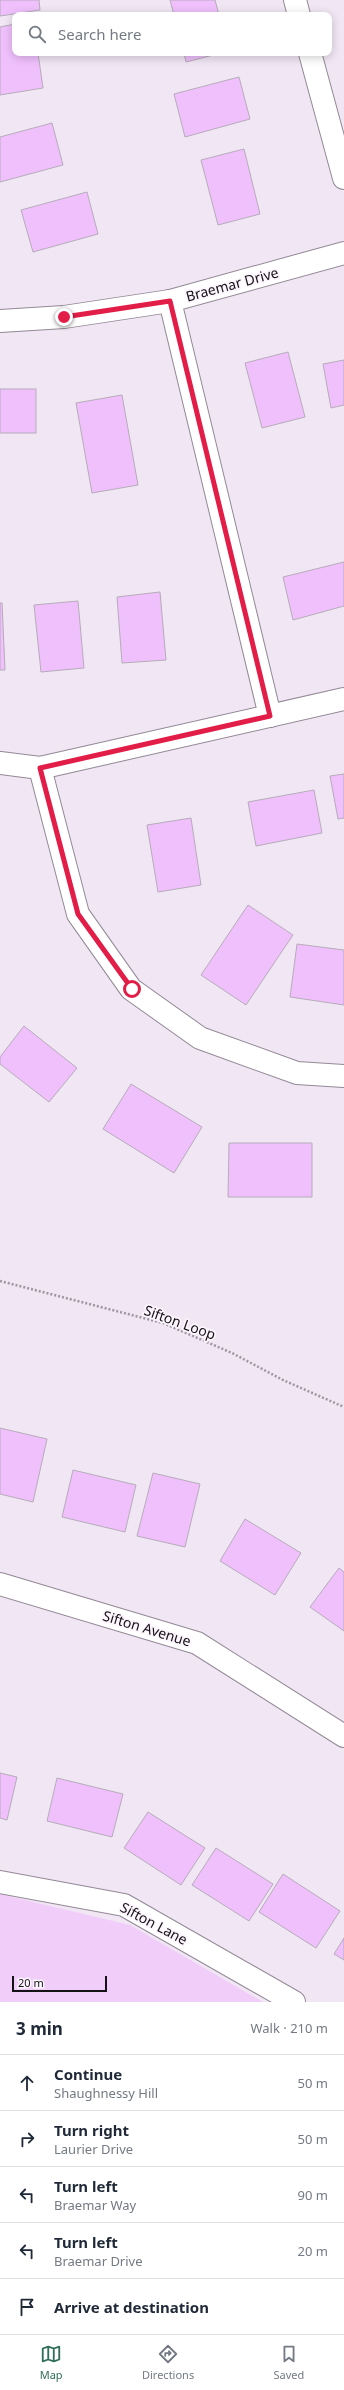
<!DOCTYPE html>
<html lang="en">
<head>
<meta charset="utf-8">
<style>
	body { margin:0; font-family:"Noto Sans",sans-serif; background:#f6f6f7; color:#1f2937 }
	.scale { position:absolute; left:12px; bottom:10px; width:95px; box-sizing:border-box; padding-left:4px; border:2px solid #151216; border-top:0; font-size:11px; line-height:14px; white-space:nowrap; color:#151216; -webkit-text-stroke:3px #fcf5fd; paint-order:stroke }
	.stop { position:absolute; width:12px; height:12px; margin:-9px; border:3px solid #e11d48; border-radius:50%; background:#fff }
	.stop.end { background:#e11d48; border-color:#fff; box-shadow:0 1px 4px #0008 }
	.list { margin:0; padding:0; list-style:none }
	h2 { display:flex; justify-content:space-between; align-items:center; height:52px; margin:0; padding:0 16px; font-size:17px }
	h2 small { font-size:13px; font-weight:400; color:#747a83 }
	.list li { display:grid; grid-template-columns:26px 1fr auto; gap:12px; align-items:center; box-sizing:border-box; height:56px; padding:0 16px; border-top:1px solid #e0e1e3 }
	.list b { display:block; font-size:15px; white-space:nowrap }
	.list p { margin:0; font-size:13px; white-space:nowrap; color:#747a83 }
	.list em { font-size:13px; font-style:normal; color:#747a83 }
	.icon { flex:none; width:22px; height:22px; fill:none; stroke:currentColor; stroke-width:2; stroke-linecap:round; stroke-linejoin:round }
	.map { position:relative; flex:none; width:344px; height:2002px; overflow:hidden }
	.search { position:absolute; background:#fff; box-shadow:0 2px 10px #0003; left:12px; right:12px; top:12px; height:44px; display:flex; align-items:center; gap:10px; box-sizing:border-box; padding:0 14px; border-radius:8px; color:#747a83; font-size:15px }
	.sheet { height:332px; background:#fff }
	nav { display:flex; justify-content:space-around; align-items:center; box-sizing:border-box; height:56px; border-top:1px solid #e0e1e3; background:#fff; font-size:11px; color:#747a83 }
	nav a { display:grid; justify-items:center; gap:2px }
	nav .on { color:#316e5a }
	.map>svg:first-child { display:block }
</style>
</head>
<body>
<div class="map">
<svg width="344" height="2002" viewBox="0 0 344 2002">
	<rect width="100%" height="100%" fill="#f1e6f4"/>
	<polygon fill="#f1cefa" points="0,1894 130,1925 263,2002 0,2002"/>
	<g fill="#f0c0fd" stroke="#b6acb9">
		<polygon points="0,0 39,0 40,10 0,16"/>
		<polygon points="170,0 215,0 219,15 174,15"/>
		<polygon points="15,24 15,53 38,53 43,88 0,95 0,27"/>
		<polygon points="184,53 221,53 186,62"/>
		<polygon points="239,77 250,119 185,137 174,94"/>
		<polygon points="52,123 63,165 0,182 0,137"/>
		<polygon points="244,149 260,214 218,225 201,160"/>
		<polygon points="87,192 98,234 33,252 21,210"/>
		<polygon points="288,352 305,417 262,428 245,363"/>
		<polygon points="344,360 344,405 331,408 323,364"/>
		<rect x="0" y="389" width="36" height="44"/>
		<polygon points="122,395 138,485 92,493 76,403"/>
		<polygon points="344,562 344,606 293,620 283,577"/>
		<polygon points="160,592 166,660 122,663 117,597"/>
		<polygon points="78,601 84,668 41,672 34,605"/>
		<polygon points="0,603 2,603 5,670 0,670"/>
		<polygon points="344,774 344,818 338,819 330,776"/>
		<polygon points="314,790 322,833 256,846 248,802"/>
		<polygon points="191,818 201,885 158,892 147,825"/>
		<polygon points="248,905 293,935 246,1005 201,975"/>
		<polygon points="297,944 344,950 344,1005 290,997"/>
		<polygon points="24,1026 77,1068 49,1102 0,1064 0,1057"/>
		<polygon points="131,1084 202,1127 174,1173 103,1129"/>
		<polygon points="229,1143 312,1143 312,1197 228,1197"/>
		<polygon points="0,1428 47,1439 33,1502 0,1494"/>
		<polygon points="73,1470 136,1485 125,1532 62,1517"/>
		<polygon points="153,1473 200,1484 185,1547 137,1536"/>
		<polygon points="245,1519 301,1553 275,1595 220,1561"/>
		<polygon points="339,1568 344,1572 344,1631 310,1607"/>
		<polygon points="0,1773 17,1777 7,1820 0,1818"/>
		<polygon points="57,1778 123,1794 112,1837 47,1821"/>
		<polygon points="148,1812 205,1848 181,1885 124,1848"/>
		<polygon points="216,1848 273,1884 249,1921 192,1885"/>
		<polygon points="283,1874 340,1911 316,1948 259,1912"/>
		<polygon points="344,1938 344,1960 334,1954"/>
	</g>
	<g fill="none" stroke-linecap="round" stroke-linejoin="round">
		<g stroke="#938996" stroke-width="24">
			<g id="street">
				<polyline points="295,0 299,15"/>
				<polyline points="310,53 344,178"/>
				<polyline points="170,301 270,716"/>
				<polyline points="0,321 64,317 170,301 344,253"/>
				<polyline points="0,763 40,768 344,699"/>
				<polyline points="40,768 78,914 131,989 200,1038 297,1073 344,1076"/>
				<polyline points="0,1584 197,1643 344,1736"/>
				<polyline points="0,1882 124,1905 294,2002"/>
			</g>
		</g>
		<polyline stroke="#9e96a0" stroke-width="2.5" stroke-dasharray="2 2" stroke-linecap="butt" points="0,1281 163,1323 232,1353 283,1380 344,1407"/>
		<use href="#street" stroke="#fff" stroke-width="22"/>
	</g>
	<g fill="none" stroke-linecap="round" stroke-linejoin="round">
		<polyline stroke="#e11d48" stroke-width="5" points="64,317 170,301 270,716 40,768 78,914 132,989"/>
	</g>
	<g text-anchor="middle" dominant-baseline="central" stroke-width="3.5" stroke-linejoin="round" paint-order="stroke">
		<g font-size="14" fill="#151216" stroke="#fcf5fd">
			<text transform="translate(232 284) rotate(-15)">Braemar Drive</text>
			<text transform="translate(180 1322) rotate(20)">Sifton Loop</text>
			<text transform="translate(147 1628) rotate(17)">Sifton Avenue</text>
			<text transform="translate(154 1923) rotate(28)">Sifton Lane</text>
		</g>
	</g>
</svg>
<div class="scale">20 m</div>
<div class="stop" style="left:132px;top:989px"></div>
<div class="stop end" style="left:64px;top:317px"></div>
<div class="search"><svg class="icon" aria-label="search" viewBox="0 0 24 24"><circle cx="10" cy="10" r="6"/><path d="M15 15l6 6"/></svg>Search here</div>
</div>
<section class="sheet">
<h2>3 min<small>Walk · 210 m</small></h2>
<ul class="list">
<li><svg class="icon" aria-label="ahead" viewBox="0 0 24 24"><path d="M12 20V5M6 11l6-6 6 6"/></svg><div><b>Continue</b><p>Shaughnessy Hill</p></div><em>50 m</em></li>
<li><svg class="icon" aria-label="right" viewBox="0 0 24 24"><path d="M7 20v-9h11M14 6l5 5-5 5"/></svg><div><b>Turn right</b><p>Laurier Drive</p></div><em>50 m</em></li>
<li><svg class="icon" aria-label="left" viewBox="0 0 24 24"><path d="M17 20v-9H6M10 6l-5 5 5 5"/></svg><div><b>Turn left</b><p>Braemar Way</p></div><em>90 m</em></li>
<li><svg class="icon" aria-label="left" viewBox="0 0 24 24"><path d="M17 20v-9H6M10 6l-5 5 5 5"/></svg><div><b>Turn left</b><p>Braemar Drive</p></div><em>20 m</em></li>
<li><svg class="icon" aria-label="arrive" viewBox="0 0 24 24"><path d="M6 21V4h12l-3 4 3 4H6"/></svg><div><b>Arrive at destination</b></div></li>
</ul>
</section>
<nav>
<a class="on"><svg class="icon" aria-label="map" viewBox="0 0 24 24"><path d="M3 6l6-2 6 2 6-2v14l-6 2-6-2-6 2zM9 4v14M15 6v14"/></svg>Map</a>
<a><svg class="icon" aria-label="directions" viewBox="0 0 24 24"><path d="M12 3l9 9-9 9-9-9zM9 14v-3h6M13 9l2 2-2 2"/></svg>Directions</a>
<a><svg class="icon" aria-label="saved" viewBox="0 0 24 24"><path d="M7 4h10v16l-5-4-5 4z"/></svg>Saved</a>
</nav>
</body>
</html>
